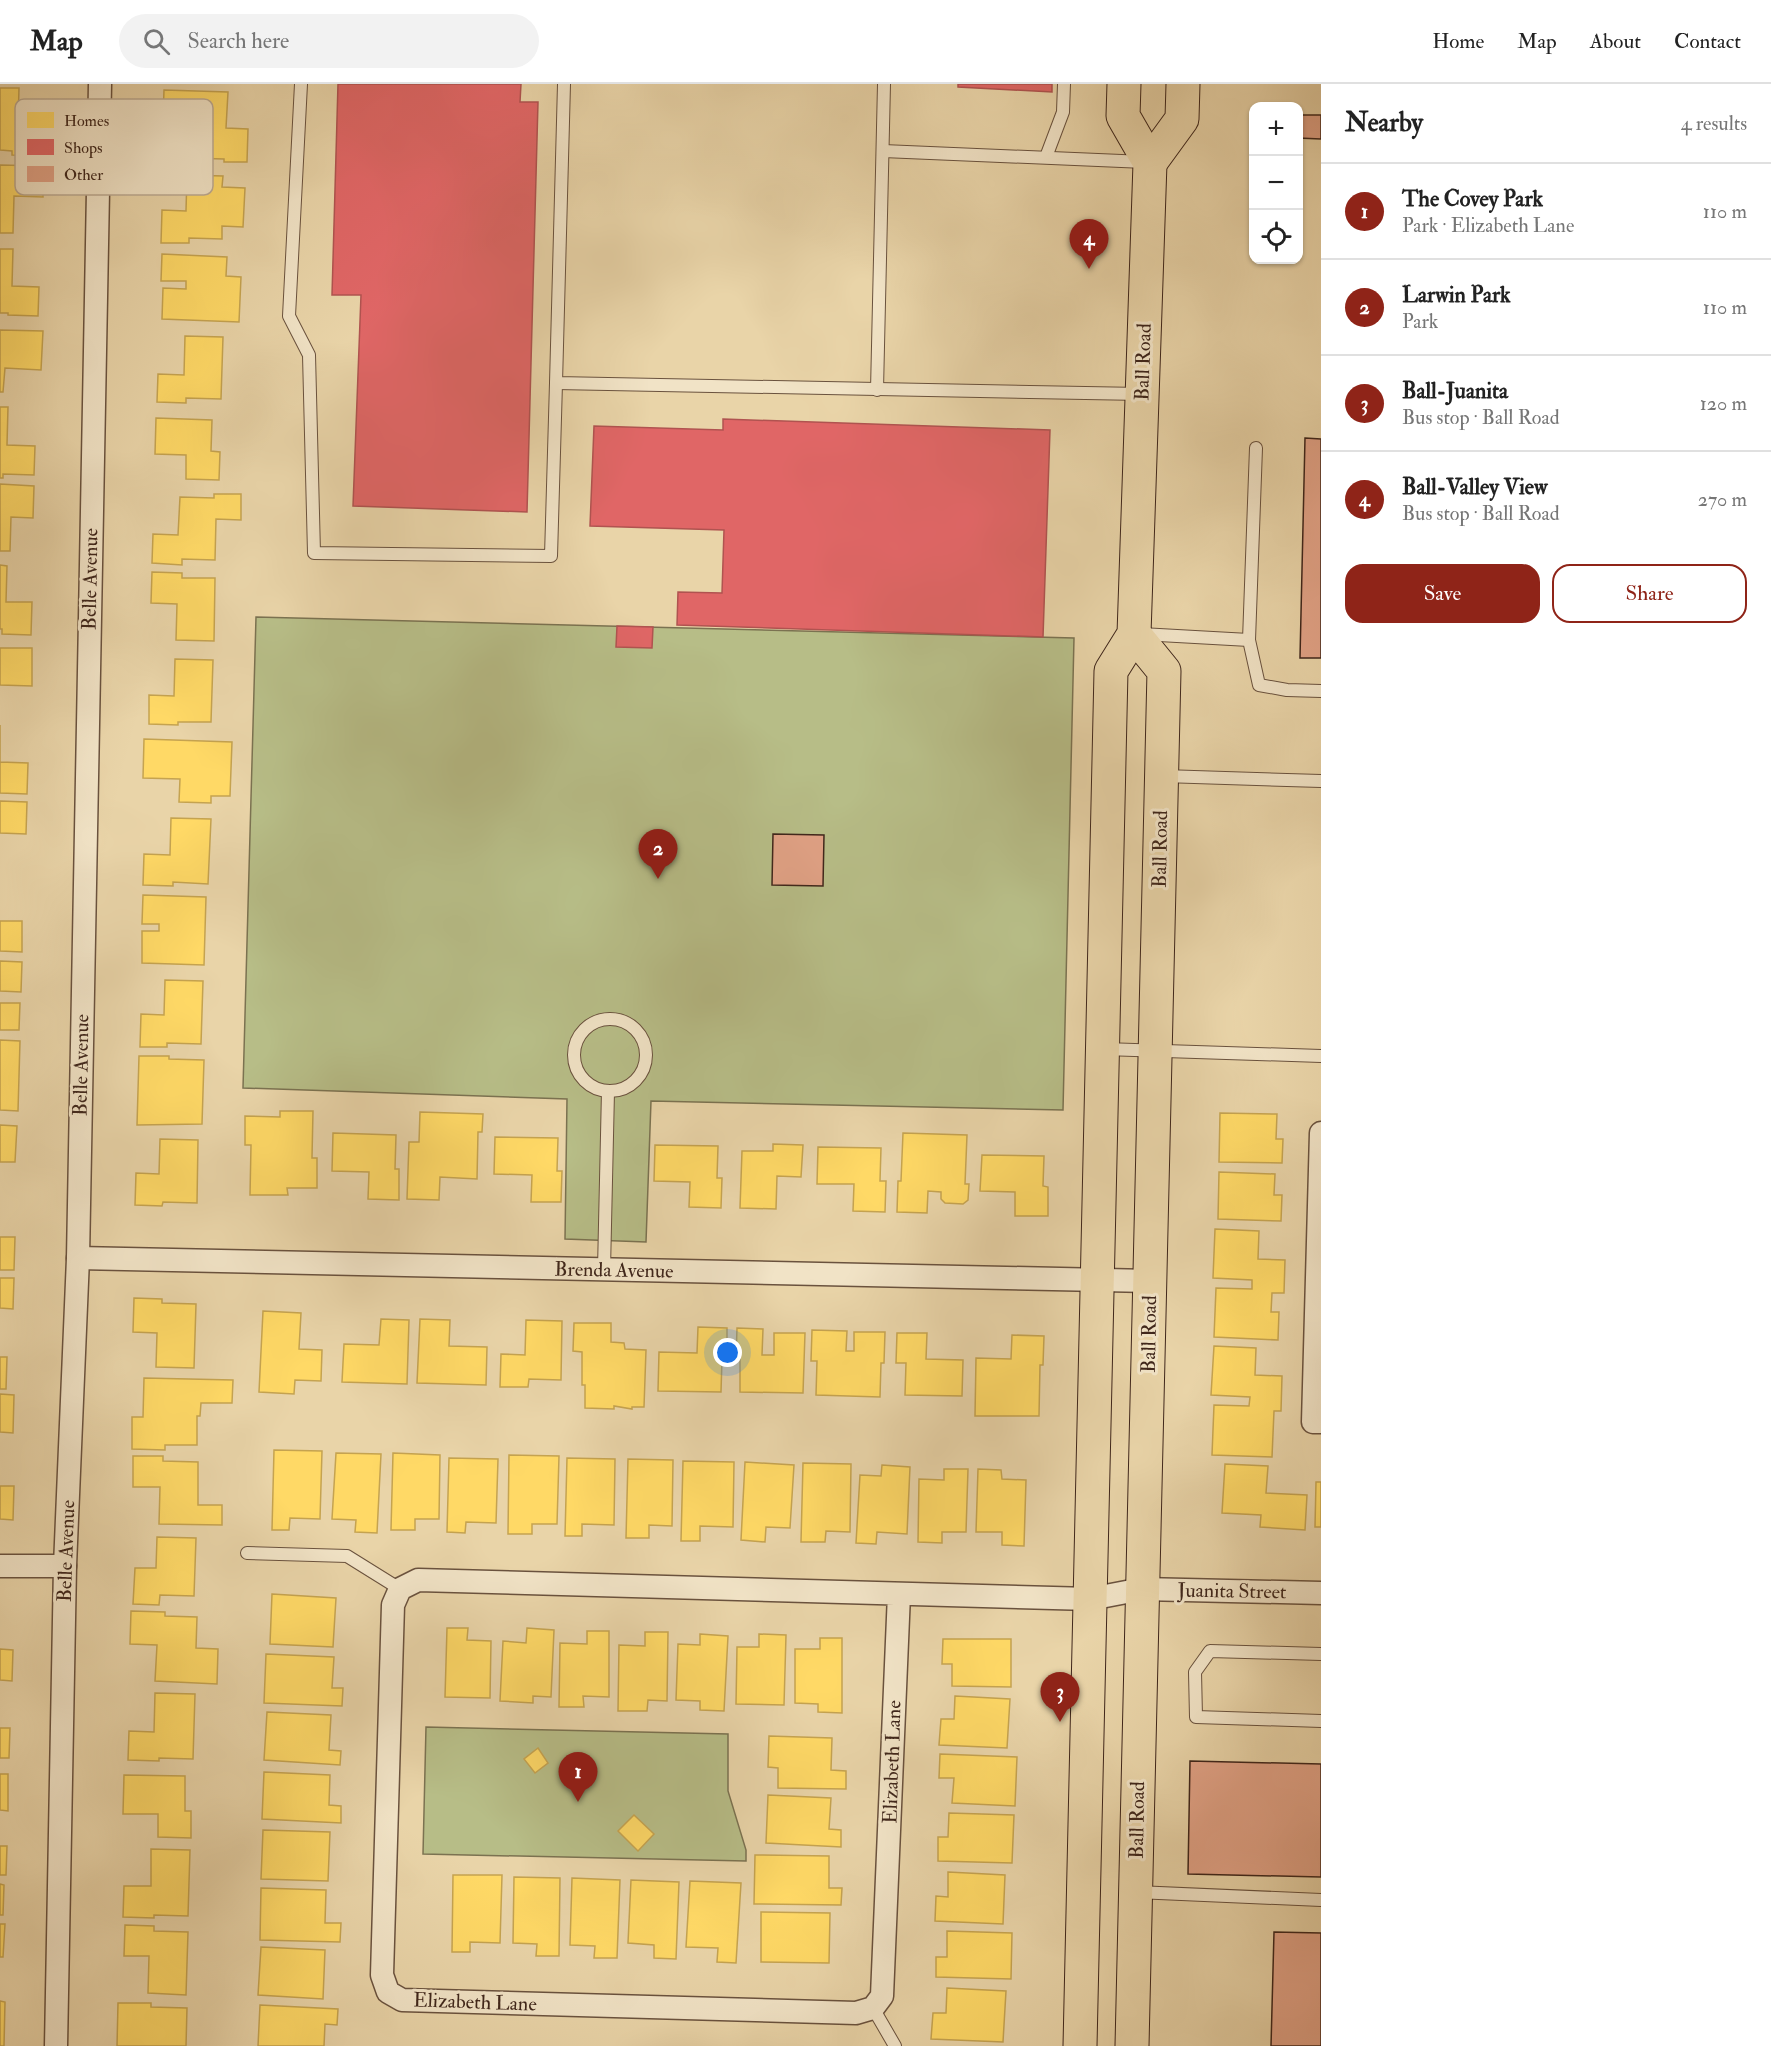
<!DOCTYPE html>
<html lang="en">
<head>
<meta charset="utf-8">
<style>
	body { margin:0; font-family:"IM FELL Double Pica",serif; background:#f2f2f2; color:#222 }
	.controls { position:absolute; right:18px; top:18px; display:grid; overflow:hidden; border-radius:12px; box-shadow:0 2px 4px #0004 }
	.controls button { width:54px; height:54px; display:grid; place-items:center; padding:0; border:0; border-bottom:2px solid #e0e0e0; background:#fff; color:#222; font:30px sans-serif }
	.you { position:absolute; left:728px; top:1269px; width:21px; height:21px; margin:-15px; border:4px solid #fff; border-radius:50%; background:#1a73e8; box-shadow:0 0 0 9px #1a73e833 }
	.badge { display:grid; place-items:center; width:39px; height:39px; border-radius:50%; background:#8f2418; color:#fff; font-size:20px; font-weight:700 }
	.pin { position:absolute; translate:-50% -50px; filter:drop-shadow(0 2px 3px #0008) }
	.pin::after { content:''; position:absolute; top:32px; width:21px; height:18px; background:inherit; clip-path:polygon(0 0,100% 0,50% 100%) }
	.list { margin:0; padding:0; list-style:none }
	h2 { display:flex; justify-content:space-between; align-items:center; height:78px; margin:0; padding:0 24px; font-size:26px }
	h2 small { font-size:20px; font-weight:400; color:#767676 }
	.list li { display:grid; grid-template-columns:39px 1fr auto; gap:18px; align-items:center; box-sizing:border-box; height:96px; padding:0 24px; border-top:2px solid #e0e0e0 }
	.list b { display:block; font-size:22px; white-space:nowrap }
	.list p { margin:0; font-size:20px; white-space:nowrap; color:#767676 }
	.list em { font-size:20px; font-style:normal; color:#767676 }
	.actions { display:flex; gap:12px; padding:18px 24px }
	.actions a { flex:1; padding:14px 0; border:2px solid #8f2418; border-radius:18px; text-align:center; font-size:21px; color:#8f2418 }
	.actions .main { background:#8f2418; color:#fff }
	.icon { flex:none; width:33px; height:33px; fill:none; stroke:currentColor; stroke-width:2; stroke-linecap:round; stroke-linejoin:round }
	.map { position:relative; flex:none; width:1321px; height:1962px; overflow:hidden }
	header { display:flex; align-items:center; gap:36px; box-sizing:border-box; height:84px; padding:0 30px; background:#fff; border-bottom:2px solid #e0e0e0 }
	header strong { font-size:28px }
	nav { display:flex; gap:33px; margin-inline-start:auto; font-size:21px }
	.search { width:420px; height:54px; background:#f2f2f2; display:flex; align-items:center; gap:15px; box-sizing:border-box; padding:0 21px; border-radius:33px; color:#767676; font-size:22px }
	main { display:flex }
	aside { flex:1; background:#fff }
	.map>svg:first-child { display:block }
</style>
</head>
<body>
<header>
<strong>Map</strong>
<div class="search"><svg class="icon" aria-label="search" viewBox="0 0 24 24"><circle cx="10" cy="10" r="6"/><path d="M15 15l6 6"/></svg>Search here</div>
<nav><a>Home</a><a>Map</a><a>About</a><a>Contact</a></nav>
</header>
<main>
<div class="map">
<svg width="1321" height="1962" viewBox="0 0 1321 1962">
	<rect width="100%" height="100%" fill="#e9d4a8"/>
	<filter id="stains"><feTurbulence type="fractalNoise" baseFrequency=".00333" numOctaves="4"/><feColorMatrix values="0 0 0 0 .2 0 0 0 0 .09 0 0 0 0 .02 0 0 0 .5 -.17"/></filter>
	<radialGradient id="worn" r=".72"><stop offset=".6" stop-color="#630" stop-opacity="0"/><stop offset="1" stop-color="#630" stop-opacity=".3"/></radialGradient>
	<g fill="#b7bd87" stroke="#7b7251" stroke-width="1.5">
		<polygon points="256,533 1074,554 1063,1026 651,1017 646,1158 565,1155 567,1015 243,1004"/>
		<polygon points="426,1643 728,1650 728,1707 746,1766 746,1777 423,1770"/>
	</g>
	<g fill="#ffd966" stroke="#c5a350" stroke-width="1.5">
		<polygon points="0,4 19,4 18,40 44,41 43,72 12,71 12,67 0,66"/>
		<polygon points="164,6 228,8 226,44 248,45 247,78 224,78 224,75 188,74 189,36 163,35"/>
		<polygon points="0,81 43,82 43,113 14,112 13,149 0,149"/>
		<polygon points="187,91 223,92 222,103 245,104 243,143 222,142 222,155 189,154 189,159 161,159 162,126 186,127"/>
		<polygon points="0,165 13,165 12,202 39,203 38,232 8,231 8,229 0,229"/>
		<polygon points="162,170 227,173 226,192 241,193 239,238 162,235 163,204 186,205 186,197 161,197"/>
		<polygon points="0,246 43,247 41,286 5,284 3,308 0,308"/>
		<polygon points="185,252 223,253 221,315 186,314 186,319 157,318 158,290 184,291"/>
		<polygon points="0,323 8,323 7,361 35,362 34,391 3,390 3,394 0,394"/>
		<polygon points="156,334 212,336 211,367 220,368 219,396 186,395 186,371 155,370"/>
		<polygon points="0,400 34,402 33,434 11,433 10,467 0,467"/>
		<polygon points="214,410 241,410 241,436 216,435 215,476 182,475 182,481 152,479 153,450 178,451 180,413 214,414"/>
		<polygon points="0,481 7,482 6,518 32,518 31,551 2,550 2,545 0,545"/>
		<polygon points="152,488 182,489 182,494 215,494 214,557 176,556 177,520 151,519"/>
		<polygon points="0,564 32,564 32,602 0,601"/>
		<polygon points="175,575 213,576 211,638 178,638 178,641 149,640 149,611 174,612"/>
		<polygon points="0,641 0,678 28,679 27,710 0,709"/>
		<polygon points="144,655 232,658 230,712 211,712 211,719 179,718 180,695 143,694"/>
		<polygon points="0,717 27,718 26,750 0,749"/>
		<polygon points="171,734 211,735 208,800 173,798 173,802 143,801 144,770 170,771"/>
		<polygon points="143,811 206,813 204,881 142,879 142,847 159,847 159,840 142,840"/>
		<polygon points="0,837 22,837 22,868 0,867"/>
		<polygon points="0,877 22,878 21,908 0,907"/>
		<polygon points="165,896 203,897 201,960 167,959 167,963 140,963 141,930 164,931"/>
		<polygon points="0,919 20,919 19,946 0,946"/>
		<polygon points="0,956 20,957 18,1027 0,1026"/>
		<polygon points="139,972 169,972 169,975 204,976 202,1040 137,1041"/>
		<polygon points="280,1027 313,1027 312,1074 317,1074 317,1104 287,1104 288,1111 250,1111 251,1061 245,1061 245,1032 280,1033"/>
		<polygon points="420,1028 483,1030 482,1048 478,1048 477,1095 440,1093 439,1116 407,1115 409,1058 419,1058"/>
		<polygon points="1220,1029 1277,1030 1276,1055 1283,1055 1282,1079 1219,1078"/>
		<polygon points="0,1041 17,1042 15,1078 0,1078"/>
		<polygon points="333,1049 396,1051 395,1085 399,1085 399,1116 368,1115 369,1088 332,1087"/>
		<polygon points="903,1049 967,1051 965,1100 969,1100 968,1116 963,1120 945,1119 941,1115 941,1108 928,1107 927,1129 897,1128 898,1097 901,1097"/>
		<polygon points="495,1053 558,1054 557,1087 562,1087 561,1118 531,1118 532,1091 494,1090"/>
		<polygon points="160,1055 198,1056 197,1119 163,1118 162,1122 135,1121 136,1089 159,1090"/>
		<polygon points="773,1060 803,1061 801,1093 777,1092 776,1125 740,1124 742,1067 773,1067"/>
		<polygon points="655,1061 718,1062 717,1094 722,1094 721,1124 689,1123 690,1098 654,1097"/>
		<polygon points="818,1063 881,1064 880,1097 886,1097 885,1128 853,1127 854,1100 817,1100"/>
		<polygon points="982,1071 1044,1072 1043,1102 1048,1103 1048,1132 1015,1132 1015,1108 980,1107"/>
		<polygon points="1219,1088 1275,1090 1274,1111 1282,1111 1281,1137 1218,1135"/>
		<polygon points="1215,1145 1259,1147 1258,1175 1285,1176 1284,1209 1272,1209 1271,1228 1279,1228 1278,1256 1214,1253 1216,1204 1252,1205 1252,1196 1213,1194"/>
		<polygon points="0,1153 15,1153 14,1186 0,1186"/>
		<polygon points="0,1194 14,1194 13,1225 0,1224"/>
		<polygon points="134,1214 162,1215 162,1219 196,1220 194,1284 156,1283 157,1249 133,1248"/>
		<polygon points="263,1227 301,1229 299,1265 322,1266 321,1297 295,1296 294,1310 259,1308"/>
		<polygon points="381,1235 409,1236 407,1300 342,1298 344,1260 379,1261"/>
		<polygon points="420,1235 450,1236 449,1262 487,1263 486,1301 417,1299"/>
		<polygon points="526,1236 562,1237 561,1296 529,1295 528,1303 500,1303 501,1270 525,1271"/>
		<polygon points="574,1239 611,1239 611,1258 624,1259 625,1265 646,1266 644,1323 632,1323 632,1325 614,1322 614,1325 585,1324 585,1301 582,1301 582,1268 573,1267"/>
		<polygon points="698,1243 727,1244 727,1275 722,1275 721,1308 658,1307 659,1268 697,1269"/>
		<polygon points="737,1244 763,1245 762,1271 774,1271 774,1249 805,1249 803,1309 740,1308 740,1275 736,1275"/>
		<polygon points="812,1246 847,1247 846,1267 854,1267 854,1248 885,1248 884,1279 881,1279 880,1313 816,1311 817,1277 811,1277"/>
		<polygon points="897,1249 927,1249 926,1275 963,1276 962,1312 905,1311 906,1279 896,1279"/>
		<polygon points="1012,1251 1044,1252 1043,1281 1040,1281 1039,1332 975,1332 976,1274 1011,1275"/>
		<polygon points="1214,1262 1256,1264 1255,1291 1282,1292 1281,1327 1274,1327 1272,1373 1212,1371 1214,1321 1249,1322 1250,1313 1211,1311"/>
		<polygon points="0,1273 7,1273 6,1305 0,1305"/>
		<polygon points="144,1294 233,1296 232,1319 201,1319 200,1332 197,1332 197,1361 165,1361 165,1366 132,1365 132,1333 143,1333"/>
		<polygon points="0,1310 14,1311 13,1349 0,1348"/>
		<polygon points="274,1366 322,1367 320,1435 290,1434 289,1446 272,1446"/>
		<polygon points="336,1369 381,1370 377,1449 355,1448 356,1436 332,1435"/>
		<polygon points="393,1369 440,1371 439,1435 415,1435 415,1446 391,1446"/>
		<polygon points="509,1371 559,1372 557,1440 532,1440 532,1450 508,1450"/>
		<polygon points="133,1372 163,1372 163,1377 198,1378 198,1421 222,1421 222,1441 159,1440 160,1403 133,1403"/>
		<polygon points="449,1374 498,1375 496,1439 466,1438 465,1449 447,1448"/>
		<polygon points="567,1374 615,1375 614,1441 582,1440 582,1452 565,1452"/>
		<polygon points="628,1375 673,1376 672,1442 649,1441 649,1454 626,1454"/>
		<polygon points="683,1377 734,1378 733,1443 700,1442 700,1457 681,1457"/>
		<polygon points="745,1378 794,1381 790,1444 766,1443 765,1458 741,1456"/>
		<polygon points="803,1379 851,1380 850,1448 826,1447 825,1458 801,1458"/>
		<polygon points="1225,1380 1268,1382 1266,1409 1307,1411 1305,1446 1260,1443 1261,1431 1222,1429"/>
		<polygon points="882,1381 910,1383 907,1450 877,1448 876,1460 856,1459 860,1391 881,1392"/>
		<polygon points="944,1385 968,1385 966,1448 942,1448 942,1459 918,1458 919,1395 944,1396"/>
		<polygon points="978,1385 1001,1386 1002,1395 1026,1396 1024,1462 1002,1461 1002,1448 976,1448"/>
		<polygon points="1316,1398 1321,1398 1321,1443 1315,1443"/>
		<polygon points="0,1402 14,1402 13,1436 0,1435"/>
		<polygon points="157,1453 196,1454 194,1512 160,1511 159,1521 133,1520 135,1484 156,1484"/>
		<polygon points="272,1510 336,1514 333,1563 270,1560"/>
		<polygon points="131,1527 165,1528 165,1532 197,1533 196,1564 218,1565 217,1600 155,1597 157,1561 130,1560"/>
		<polygon points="447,1544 468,1544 467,1556 491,1557 490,1614 445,1613"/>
		<polygon points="527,1544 554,1546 551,1613 533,1612 533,1619 500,1617 503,1557 526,1559"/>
		<polygon points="587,1547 609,1547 609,1613 583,1612 584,1623 559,1623 560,1559 587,1560"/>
		<polygon points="645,1548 668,1548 667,1617 648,1616 647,1627 618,1627 619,1561 645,1562"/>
		<polygon points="700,1550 728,1552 724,1627 700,1626 700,1617 676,1616 678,1560 700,1561"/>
		<polygon points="759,1550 786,1551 784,1621 736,1620 737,1563 759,1563"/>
		<polygon points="820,1554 842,1554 842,1629 818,1628 818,1620 795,1619 795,1565 820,1565"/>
		<polygon points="943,1555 1011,1555 1011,1603 952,1602 952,1580 942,1580"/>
		<polygon points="0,1565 13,1566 12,1597 0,1596"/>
		<polygon points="266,1570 334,1573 332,1604 343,1604 342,1622 264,1619"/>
		<polygon points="155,1609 195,1610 193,1675 159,1674 159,1677 128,1676 129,1647 154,1648"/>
		<polygon points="955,1612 1010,1615 1007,1664 939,1661 941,1635 954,1635"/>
		<polygon points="267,1628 331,1631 329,1666 341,1667 340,1681 264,1676"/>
		<polygon points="0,1644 10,1644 9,1674 0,1674"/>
		<polygon points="769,1652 832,1654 831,1686 846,1687 846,1705 778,1704 778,1684 768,1683"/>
		<polygon points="538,1664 548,1679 535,1689 524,1675"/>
		<polygon points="940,1670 1017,1673 1015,1722 952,1719 954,1694 939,1694"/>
		<polygon points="264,1688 330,1691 329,1721 341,1722 341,1739 262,1735"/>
		<polygon points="0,1690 8,1690 8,1727 0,1726"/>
		<polygon points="124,1691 185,1692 185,1727 191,1727 191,1754 158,1753 158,1730 123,1730"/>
		<polygon points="768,1711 831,1714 829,1745 841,1746 841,1763 766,1759"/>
		<polygon points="949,1729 1014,1731 1012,1779 938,1777 938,1753 948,1753"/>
		<polygon points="634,1731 654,1750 638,1767 618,1747"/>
		<polygon points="263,1746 330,1748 328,1797 261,1795"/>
		<polygon points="0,1762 7,1762 6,1791 0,1791"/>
		<polygon points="151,1765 190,1766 188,1832 154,1831 154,1834 123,1833 124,1802 151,1802"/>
		<polygon points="755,1771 829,1772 829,1804 842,1804 841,1821 754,1820"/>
		<polygon points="948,1788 1005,1791 1003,1840 935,1837 936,1812 948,1813"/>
		<polygon points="453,1791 502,1791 500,1859 470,1858 470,1868 452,1868"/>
		<polygon points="514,1793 560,1794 559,1872 536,1872 537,1860 513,1859"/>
		<polygon points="572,1794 620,1796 617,1874 594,1874 595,1862 570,1861"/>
		<polygon points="631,1796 679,1798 676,1875 654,1874 654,1861 628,1859"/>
		<polygon points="690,1797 741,1799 736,1879 717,1878 718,1864 686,1863"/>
		<polygon points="0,1800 4,1801 3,1831 0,1831"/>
		<polygon points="261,1804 326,1806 325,1839 341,1839 340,1858 260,1856"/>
		<polygon points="761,1828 830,1829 829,1879 761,1878"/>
		<polygon points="0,1840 5,1840 3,1873 0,1873"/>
		<polygon points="125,1841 154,1842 154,1847 188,1848 186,1911 148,1909 149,1872 124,1872"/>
		<polygon points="947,1847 1012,1849 1011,1895 936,1893 936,1873 947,1873"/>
		<polygon points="261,1863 325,1866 323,1915 258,1911"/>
		<polygon points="947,1904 1006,1907 1003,1958 931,1955 933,1929 946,1929"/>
		<polygon points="0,1917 5,1918 4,1962 0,1962"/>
		<polygon points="118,1919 151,1919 151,1923 187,1924 186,1962 117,1962"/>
		<polygon points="260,1921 338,1925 337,1941 325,1940 324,1962 258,1962"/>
	</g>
	<g fill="#e06666" stroke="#b05350" stroke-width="1.5">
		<polygon points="338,0 521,0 520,18 538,18 527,428 353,422 361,211 332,211"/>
		<polygon points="958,0 1052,0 1052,8 958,3"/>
		<polygon points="723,335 1050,346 1043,553 677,541 678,508 722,509 724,446 590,442 594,342 723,346"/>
		<polygon points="617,542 653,543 652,564 616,563"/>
	</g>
	<g fill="#e1a286" stroke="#3f261b" stroke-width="1.5">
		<polygon points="1298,31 1321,31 1321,55 1298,54"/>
		<polygon points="1305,354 1321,355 1321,574 1300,574"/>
		<polygon points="773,750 824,751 823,802 772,801"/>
		<polygon points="1190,1677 1321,1680 1321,1793 1188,1790"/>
		<polygon points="1274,1848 1321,1849 1321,1962 1271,1962"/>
	</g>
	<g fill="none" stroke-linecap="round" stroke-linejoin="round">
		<g stroke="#6a523e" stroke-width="14">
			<g id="service">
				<polyline points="301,0 289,232 309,271 314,469 551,472 556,299"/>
				<polyline points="564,0 556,299 1141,310"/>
				<polyline points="883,67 1145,78"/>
				<polyline points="1046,73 1063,28 1064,0"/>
				<polyline points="877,306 884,0"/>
				<polyline points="1141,550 1249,556 1259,601 1287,606 1321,607"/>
				<polyline points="1249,556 1256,364"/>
				<polyline points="1163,692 1321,697"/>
				<circle cx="610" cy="971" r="36"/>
				<polyline points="1104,965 1321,972"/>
				<polyline points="604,1185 608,1007"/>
				<polyline points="247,1469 347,1472 400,1505"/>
				<polyline points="1321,1570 1210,1567 1195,1588 1196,1633 1321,1637"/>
				<polyline points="1136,1808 1321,1816"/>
				<polyline points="873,1924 895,1962"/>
			</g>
		</g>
		<g stroke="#6a523e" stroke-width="25">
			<g id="minor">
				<polyline points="1321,1049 1313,1338 1321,1338"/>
				<polyline points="78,1174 1150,1197"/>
				<polyline points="0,1482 65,1482"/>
				<polyline points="899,1510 882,1912 873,1924 856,1929 402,1916 388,1908 382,1891 393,1521 400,1505 418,1496 1090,1515 1142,1505 1321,1509"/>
				<polyline points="56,1962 65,1482 78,1174 100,0"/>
			</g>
		</g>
		<g stroke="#3f261b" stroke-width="35">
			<g id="primary">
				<polyline points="1150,79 1182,35 1183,0"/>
				<polyline points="1080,1962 1111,587 1134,550 1150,79 1123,32 1124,0"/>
				<polyline points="1132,1962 1164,587 1134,550"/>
			</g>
		</g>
		<use href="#service" stroke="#f1e3c6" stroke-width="12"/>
		<use href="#minor" stroke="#f1e3c6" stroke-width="22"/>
		<use href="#primary" stroke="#e9d4a8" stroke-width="33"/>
	</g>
	<g text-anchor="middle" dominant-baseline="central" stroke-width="6" stroke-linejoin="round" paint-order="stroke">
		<g font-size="20" fill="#3f261b" stroke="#f1e3c6">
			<text transform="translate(1143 278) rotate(-88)">Ball Road</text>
			<text transform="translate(90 495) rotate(-89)">Belle Avenue</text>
			<text transform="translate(1160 765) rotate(-89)">Ball Road</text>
			<text transform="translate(81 981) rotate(-89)">Belle Avenue</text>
			<text transform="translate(614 1186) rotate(1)">Brenda Avenue</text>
			<text transform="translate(1149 1250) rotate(-89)">Ball Road</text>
			<text transform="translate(66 1467) rotate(-88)">Belle Avenue</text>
			<text transform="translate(1232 1507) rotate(1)">Juanita Street</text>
			<text transform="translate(892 1678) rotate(-88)">Elizabeth Lane</text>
			<text transform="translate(1137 1736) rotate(-89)">Ball Road</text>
			<text transform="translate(475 1918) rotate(2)">Elizabeth Lane</text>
		</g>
	</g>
	<rect x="15" y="15" width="198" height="96" rx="9" fill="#f1e3c6" stroke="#bcaa93" stroke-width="1.5"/>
	<rect x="27" y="28" width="27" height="16" fill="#ffd966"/>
	<rect x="27" y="55" width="27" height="16" fill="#e06666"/>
	<rect x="27" y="82" width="27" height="16" fill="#e1a286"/>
	<g font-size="16" fill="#3f261b">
		<text x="64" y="42">Homes</text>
		<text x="64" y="69">Shops</text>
		<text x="64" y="96">Other</text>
	</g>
	<rect width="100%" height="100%" filter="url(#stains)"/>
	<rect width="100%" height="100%" fill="url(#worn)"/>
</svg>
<div class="controls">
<button>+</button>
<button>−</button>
<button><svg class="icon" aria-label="locate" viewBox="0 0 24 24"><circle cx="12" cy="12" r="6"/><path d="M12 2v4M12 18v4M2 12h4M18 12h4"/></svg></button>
</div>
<div class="you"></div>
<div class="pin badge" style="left:578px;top:1718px">1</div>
<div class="pin badge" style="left:658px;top:795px">2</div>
<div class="pin badge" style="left:1060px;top:1638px">3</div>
<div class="pin badge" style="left:1089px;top:185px">4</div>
</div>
<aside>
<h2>Nearby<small>4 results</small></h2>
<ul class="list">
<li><span class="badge">1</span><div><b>The Covey Park</b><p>Park · Elizabeth Lane</p></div><em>110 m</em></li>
<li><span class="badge">2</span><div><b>Larwin Park</b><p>Park</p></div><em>110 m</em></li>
<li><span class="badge">3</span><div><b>Ball-Juanita</b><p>Bus stop · Ball Road</p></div><em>120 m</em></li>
<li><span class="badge">4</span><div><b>Ball-Valley View</b><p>Bus stop · Ball Road</p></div><em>270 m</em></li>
</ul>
<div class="actions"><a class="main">Save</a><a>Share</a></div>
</aside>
</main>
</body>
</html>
